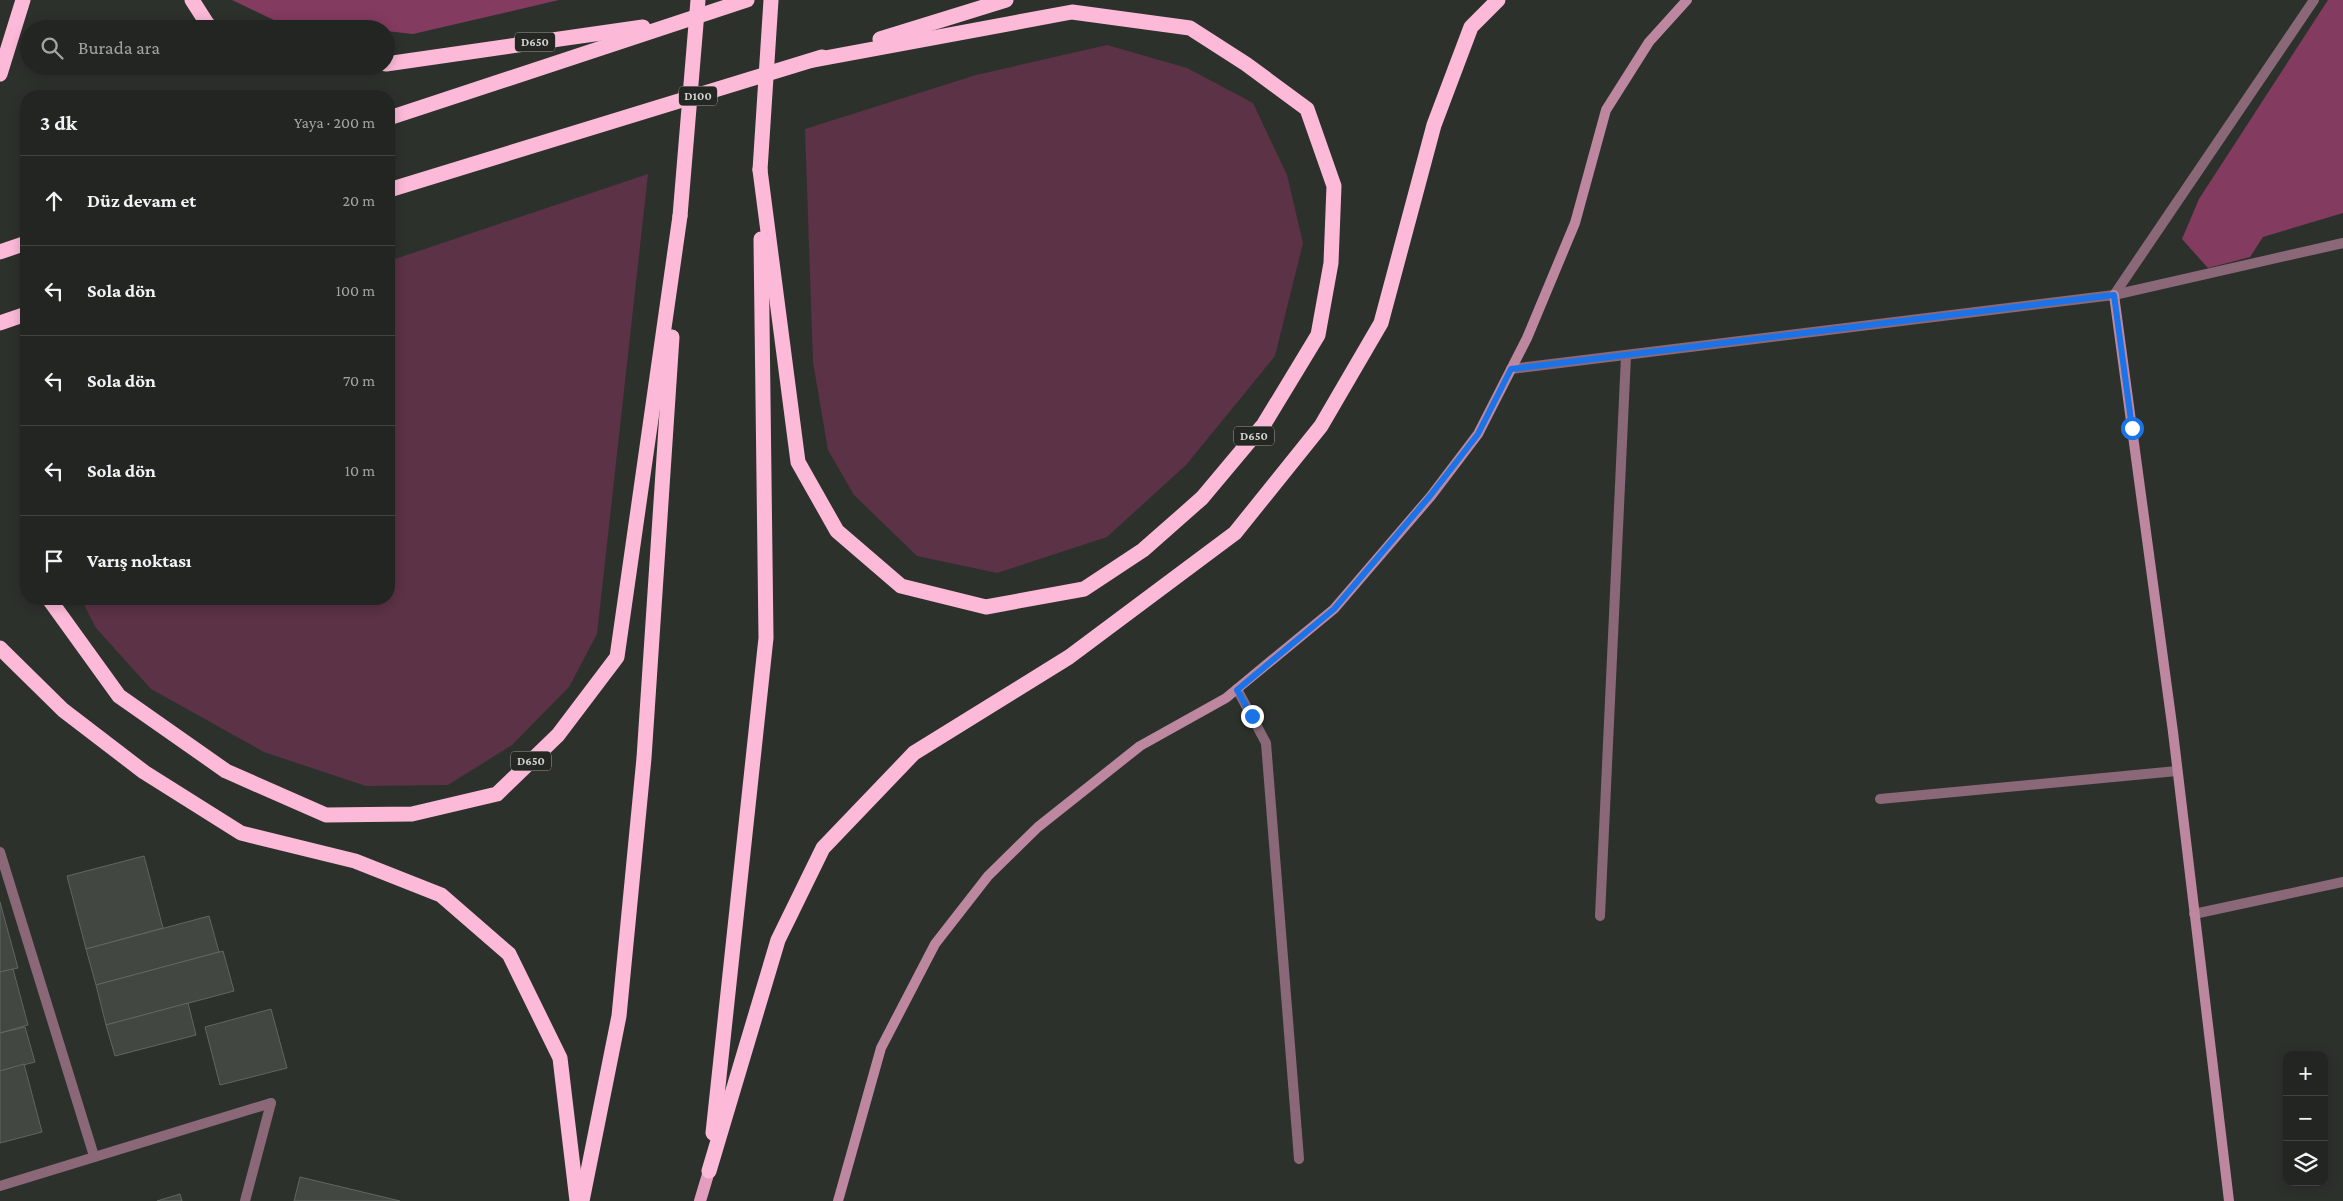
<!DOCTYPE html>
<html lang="tr">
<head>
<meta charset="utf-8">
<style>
	body { margin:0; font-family:"Crimson Pro",serif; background:#2e312e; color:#f1f3f6 }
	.controls { position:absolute; right:15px; bottom:15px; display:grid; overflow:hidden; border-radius:10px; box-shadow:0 2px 12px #0003 }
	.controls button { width:45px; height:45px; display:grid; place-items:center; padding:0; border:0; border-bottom:1px solid #3f423f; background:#222521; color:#f1f3f6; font:25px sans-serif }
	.stop { position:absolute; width:15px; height:15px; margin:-11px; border:4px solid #1a73e8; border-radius:50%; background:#fff }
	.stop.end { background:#1a73e8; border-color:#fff; box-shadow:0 1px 5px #0008 }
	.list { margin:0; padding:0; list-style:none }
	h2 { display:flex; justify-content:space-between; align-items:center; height:65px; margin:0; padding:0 20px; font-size:21px }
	h2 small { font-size:16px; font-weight:400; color:#a2a5a5 }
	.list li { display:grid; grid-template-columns:32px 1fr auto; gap:15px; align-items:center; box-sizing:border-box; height:90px; padding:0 20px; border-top:1px solid #3f423f }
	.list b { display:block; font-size:19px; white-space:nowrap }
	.list em { font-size:16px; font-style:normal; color:#a2a5a5 }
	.icon { flex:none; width:28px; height:28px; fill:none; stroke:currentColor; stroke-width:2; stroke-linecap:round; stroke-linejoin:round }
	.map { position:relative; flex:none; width:2343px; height:1201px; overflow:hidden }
	.search { position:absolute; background:#222521; box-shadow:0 2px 12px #0003; left:20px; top:20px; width:375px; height:55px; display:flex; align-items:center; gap:12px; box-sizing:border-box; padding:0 18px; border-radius:28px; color:#a2a5a5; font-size:19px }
	.panel { position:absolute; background:#222521; box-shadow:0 2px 12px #0003; left:20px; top:90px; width:375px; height:515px; border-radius:20px }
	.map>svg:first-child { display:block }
</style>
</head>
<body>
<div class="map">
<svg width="2343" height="1201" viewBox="0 0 2343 1201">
	<rect width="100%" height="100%" fill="#2d312c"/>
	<g fill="#5b3246">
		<polygon points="1107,45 1187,68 1253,103 1287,175 1303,243 1275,356 1186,465 1107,537 997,573 917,556 854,495 828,450 813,362 805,129 976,75"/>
		<polygon points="648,174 597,634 569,687 512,745 448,785 366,786 264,752 151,689 96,628 81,599 389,599 389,261"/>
	</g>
	<g fill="#833b60">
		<polygon points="232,0 559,0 413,34 386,31 386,29 357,29 278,22"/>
		<polygon points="2328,0 2343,0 2343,213 2263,237 2250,257 2208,268 2182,239 2199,199"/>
	</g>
	<g fill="#434741" stroke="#626660">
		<polygon points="144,856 163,928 86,949 67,876"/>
		<polygon points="0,902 18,968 0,972"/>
		<polygon points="209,916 219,952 96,985 86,949"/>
		<polygon points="223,951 234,991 106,1025 96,985"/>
		<polygon points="13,969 28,1025 0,1033 0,972"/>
		<polygon points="188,1003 196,1035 115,1056 106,1025"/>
		<polygon points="271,1009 287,1068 220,1085 205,1027"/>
		<polygon points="25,1027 35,1062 0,1071 0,1033"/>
		<polygon points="24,1064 42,1132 0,1143 0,1071"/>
		<polygon points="300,1177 400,1201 294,1201"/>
		<polygon points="180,1194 182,1201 157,1201"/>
	</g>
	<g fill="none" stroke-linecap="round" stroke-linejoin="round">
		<g stroke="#8a6877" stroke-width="10">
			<polyline points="2114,295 2314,0"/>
			<polyline points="1511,369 2114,295 2343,243"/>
			<polyline points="1237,689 1266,743 1299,1159"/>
			<polyline points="1880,799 2177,771"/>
			<polyline points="0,852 94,1156"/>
			<polyline points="2194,914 2343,882"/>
			<polyline points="1600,916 1626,356"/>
			<polyline points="0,1186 271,1103"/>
			<polyline points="245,1201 271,1103"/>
		</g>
		<g stroke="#bc879f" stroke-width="10">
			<polyline points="2114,295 2173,732 2229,1201"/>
			<polyline points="838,1201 881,1048 935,944 988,876 1038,827 1140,746 1226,698 1334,609 1431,496 1478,434 1527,338 1575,223 1606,110 1649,42 1687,0"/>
		</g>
		<polyline stroke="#e39ebe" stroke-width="12" points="700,1201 709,1171"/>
		<g stroke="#fdbad8" stroke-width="15">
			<polyline points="192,0 208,25 215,29"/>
			<polyline points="880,39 1006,0"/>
			<polyline points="386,64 643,27"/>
			<polyline points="0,74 23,0"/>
			<polyline points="389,118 747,0"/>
			<polyline points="760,170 798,462 837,531 901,586 986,607 1084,589 1143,550 1202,498 1264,424 1318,335 1331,263 1334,186 1307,109 1246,64 1190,28 1072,12 814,60"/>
			<polyline points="389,190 822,57"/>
			<polyline points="0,252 26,243"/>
			<polyline points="0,323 26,314"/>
			<polyline points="49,599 119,696 226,771 326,815 412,814 497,794 558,735 617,657 680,216"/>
			<polyline points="0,648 63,710 144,772 241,833 355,861 441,895 509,954 560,1058 577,1201"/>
			<polyline points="713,1133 766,638 761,239"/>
			<polyline points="709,1171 778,940 823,848 914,753 1069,657 1235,533 1321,426 1381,323 1434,125 1471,27 1498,0"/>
			<polyline points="582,1201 619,1016 644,758 672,337"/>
		</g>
		<g stroke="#fdbad8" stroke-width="15">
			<polyline points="760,170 771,0"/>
			<polyline points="680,216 698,0"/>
		</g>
	</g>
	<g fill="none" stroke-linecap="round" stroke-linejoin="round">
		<polyline stroke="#1a73e8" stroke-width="6" points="1252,716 1237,690 1334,609 1430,496 1478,434 1511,369 2114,295 2132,428"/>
	</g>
	<g text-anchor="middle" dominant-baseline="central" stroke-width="5" stroke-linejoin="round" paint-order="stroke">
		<g fill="#242722" stroke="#9ea09c" stroke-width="1">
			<rect x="515" y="32.5" width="40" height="19" rx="4"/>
			<rect x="679" y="86.5" width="38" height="19" rx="4"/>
			<rect x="1234" y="426.5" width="40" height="19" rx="4"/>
			<rect x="511" y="751.5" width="40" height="19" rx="4"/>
		</g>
		<g font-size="12" font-weight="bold" fill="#d2d4d1">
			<text x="535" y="42">D650</text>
			<text x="698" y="96">D100</text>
			<text x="1254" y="436">D650</text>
			<text x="531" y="761">D650</text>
		</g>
	</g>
</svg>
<div class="controls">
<button>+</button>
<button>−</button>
<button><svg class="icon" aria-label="layers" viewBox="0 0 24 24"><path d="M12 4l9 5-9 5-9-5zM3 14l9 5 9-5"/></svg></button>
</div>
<div class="stop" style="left:2132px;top:428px"></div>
<div class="stop end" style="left:1252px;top:716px"></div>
<div class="search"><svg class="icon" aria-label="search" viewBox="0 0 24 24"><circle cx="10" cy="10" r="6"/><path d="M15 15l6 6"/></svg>Burada ara</div>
<section class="panel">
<h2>3 dk<small>Yaya · 200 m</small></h2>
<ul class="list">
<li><svg class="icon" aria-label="ahead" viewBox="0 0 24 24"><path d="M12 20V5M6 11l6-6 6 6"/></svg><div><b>Düz devam et</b></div><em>20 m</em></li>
<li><svg class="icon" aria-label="left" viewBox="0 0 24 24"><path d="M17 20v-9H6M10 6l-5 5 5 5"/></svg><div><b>Sola dön</b></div><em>100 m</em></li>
<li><svg class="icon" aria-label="left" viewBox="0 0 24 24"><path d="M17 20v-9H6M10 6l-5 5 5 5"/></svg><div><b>Sola dön</b></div><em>70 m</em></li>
<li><svg class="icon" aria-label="left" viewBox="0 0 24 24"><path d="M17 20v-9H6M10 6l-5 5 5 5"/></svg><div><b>Sola dön</b></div><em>10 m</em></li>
<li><svg class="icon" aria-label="arrive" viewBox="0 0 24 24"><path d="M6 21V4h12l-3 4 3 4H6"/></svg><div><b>Varış noktası</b></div></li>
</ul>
</section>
</div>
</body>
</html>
